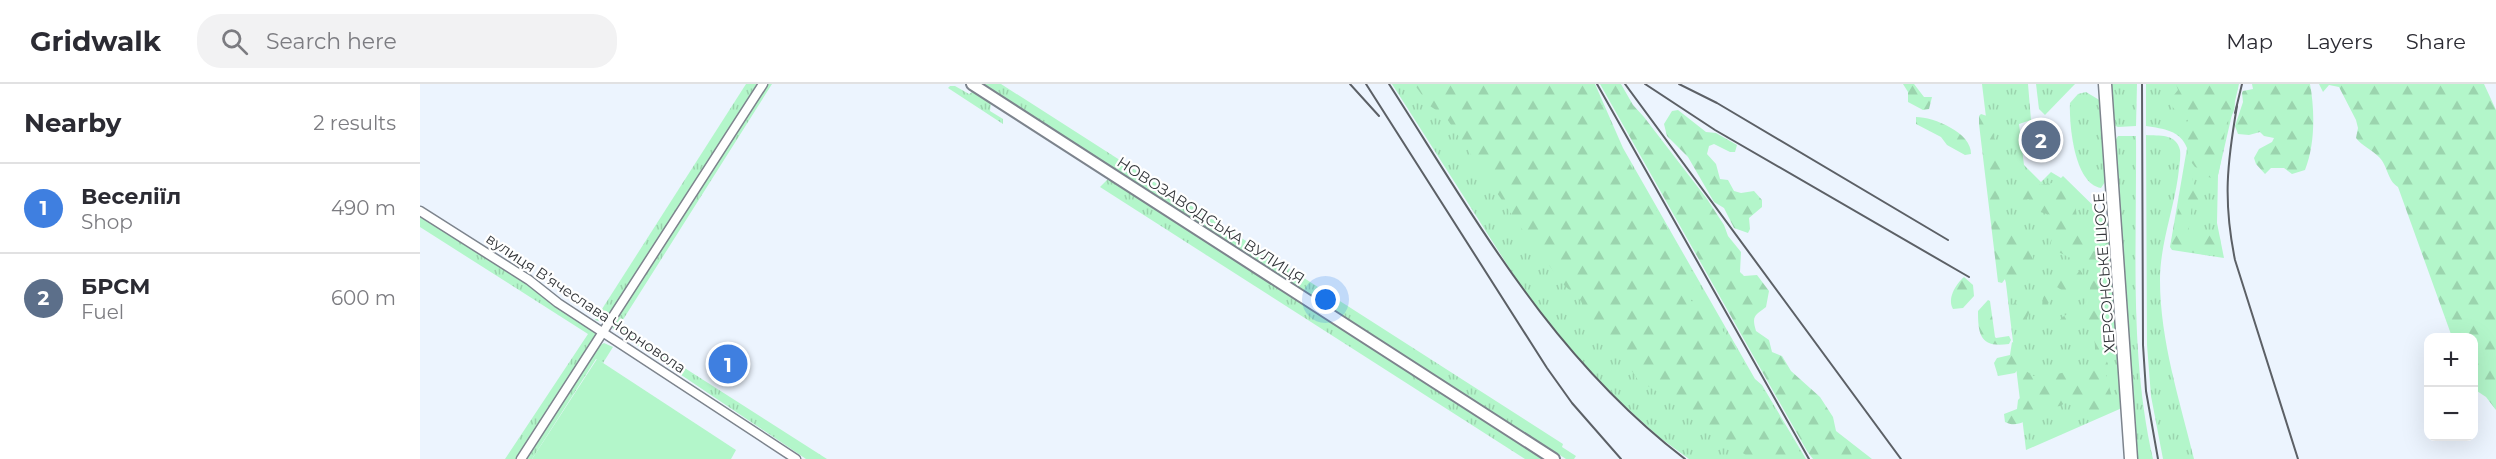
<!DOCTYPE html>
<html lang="en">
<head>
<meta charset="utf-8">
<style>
	body { margin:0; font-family:Montserrat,sans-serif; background:#f2f2f3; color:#2b2b33 }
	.controls { position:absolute; right:18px; bottom:18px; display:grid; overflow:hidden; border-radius:12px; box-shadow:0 6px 24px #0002 }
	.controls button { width:54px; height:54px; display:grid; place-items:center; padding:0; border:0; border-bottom:2px solid #e1e1e2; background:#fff; color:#2b2b33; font:30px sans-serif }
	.you { position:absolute; left:906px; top:216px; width:21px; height:21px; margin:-15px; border:4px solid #fff; border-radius:50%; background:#1a73e8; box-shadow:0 0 0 9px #1a73e833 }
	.badge { display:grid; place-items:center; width:39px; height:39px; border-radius:50%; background:#357d85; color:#fff; font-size:20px; font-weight:700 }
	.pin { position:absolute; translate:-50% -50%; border:3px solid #fff; box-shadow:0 2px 6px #0006 }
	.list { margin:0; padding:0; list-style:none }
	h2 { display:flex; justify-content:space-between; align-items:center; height:78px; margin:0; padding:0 24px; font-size:26px }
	h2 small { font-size:20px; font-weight:400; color:#7c7c81 }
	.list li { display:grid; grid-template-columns:39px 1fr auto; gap:18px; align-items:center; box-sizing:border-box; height:90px; padding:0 24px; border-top:2px solid #e1e1e2 }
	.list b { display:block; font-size:22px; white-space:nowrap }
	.list p { margin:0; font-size:20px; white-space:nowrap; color:#7c7c81 }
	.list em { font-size:20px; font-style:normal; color:#7c7c81 }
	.icon { flex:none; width:33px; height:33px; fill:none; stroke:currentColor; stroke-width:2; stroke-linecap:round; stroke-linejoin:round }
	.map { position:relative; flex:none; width:2076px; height:375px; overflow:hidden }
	header { display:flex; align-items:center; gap:36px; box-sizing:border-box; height:84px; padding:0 30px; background:#fff; border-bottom:2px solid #e1e1e2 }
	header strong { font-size:28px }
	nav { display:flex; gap:33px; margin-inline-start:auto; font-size:21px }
	.search { width:420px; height:54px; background:#f2f2f3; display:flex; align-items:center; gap:15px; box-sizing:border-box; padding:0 21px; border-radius:24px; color:#7c7c81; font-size:22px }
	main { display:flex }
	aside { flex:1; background:#fff }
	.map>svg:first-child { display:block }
</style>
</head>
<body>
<header>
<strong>Gridwalk</strong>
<div class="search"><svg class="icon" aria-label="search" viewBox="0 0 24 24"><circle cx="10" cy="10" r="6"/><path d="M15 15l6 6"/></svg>Search here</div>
<nav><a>Map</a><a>Layers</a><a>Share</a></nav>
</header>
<main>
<aside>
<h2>Nearby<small>2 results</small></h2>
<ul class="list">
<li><span class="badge" style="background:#3f7fe0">1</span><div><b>Веселіїл</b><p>Shop</p></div><em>490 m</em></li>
<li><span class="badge" style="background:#5c6f8a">2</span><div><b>БРСМ</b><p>Fuel</p></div><em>600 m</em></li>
</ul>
</aside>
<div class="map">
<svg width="2076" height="375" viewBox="0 0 2076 375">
	<defs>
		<pattern id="grass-tufts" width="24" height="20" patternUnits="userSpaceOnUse" patternTransform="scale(1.5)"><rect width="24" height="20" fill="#b3f6ca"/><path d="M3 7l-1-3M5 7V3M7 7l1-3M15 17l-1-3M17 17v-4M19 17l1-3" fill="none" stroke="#9bd4ae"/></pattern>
		<pattern id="forest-firs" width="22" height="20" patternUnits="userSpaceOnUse" patternTransform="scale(1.5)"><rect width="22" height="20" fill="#b3f6ca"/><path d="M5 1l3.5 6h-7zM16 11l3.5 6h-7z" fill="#9bd4ae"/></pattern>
	</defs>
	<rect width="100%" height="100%" fill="#ecf4fe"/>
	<g fill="url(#grass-tufts)">
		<polygon points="326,0 339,0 185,239 175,236"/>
		<polygon points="346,0 352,0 199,242 407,375 386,375 193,245 192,241"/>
		<polygon points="560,0 581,0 1143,360 1142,363 1156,372 1154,375 1146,375"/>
		<polygon points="972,0 1175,0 1203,64 1335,295 1342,301 1386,375 1269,375 1239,353 1196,314 1157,273 1104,207"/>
		<polygon points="1562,0 1608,0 1611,36 1599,40 1604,81 1621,98 1631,88 1641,94 1643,92 1690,138 1702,324 1606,366"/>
		<polygon points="1616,0 1655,0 1625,31 1619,25"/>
		<polygon points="1690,0 1717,0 1716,42 1698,43 1693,41"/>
		<path d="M 1726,0 L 1819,0 L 1798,91 L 1797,139 L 1804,174 L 1752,166 L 1750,163 L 1767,64 C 1760,46 1744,45 1726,42 Z"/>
		<polygon points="530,2 535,2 549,10 554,7 571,17 570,27 583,35 583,40 528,4"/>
		<path d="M 1666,8 L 1681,17 L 1687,95 L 1681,104 C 1654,100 1649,40 1650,19 L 1658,10 Z"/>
		<path d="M 1726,51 C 1739,52 1756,49 1760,66 C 1761,74 1759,84 1758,93 C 1753,128 1740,161 1740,196 C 1740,257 1760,317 1774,375 L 1743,375 L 1731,312 L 1727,261 Z"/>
		<path d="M 1698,52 L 1716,52 C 1717,160 1709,270 1733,375 L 1718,375 L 1695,57 Z"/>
		<polygon points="689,94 1125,375 1105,375 680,103"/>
		<polygon points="0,132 105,197 176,250 98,375 85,375 168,250 0,143"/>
		<polygon points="184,259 193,263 183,279 176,275 112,375 105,375 177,263"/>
	</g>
	<g fill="url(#forest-firs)">
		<polygon points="994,0 1170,0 1174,3 1204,70 1274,191 1276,197 1269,214 1271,217 1285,221 1298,233 1303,247 1313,259 1334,297 1344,307 1384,375 1331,375 1286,342 1274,330 1218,296 1195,263 1179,251 1168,235 1161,217 1144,201 1098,140 1025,32 1010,22"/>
		<path d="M 1180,0 L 1201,0 L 1213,21 L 1224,33 L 1287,115 L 1304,141 L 1308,152 L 1321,168 L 1320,188 L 1324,192 L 1337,191 L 1349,207 L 1346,223 C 1336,231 1331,231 1336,247 L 1349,256 L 1352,268 L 1362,272 L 1371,287 L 1400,313 L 1413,333 L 1416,347 L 1452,375 L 1393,375 L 1387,367 Z"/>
		<polygon points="1483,0 1494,0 1504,13 1512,13 1509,25 1503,26 1488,18 1488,8"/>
		<path d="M 1756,0 L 1818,0 L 1818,5 L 1813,12 C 1818,23 1812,33 1805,41 C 1805,52 1800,87 1797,95 L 1788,93 L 1784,86 L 1775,83 L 1768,74 L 1765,41 L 1771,32 C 1762,27 1752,29 1750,16 L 1758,6 Z"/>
		<path d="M 1832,0 L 1890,0 C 1895,27 1895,61 1885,86 L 1872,90 L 1864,84 L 1851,84 L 1845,90 L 1836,80 L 1834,74 L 1839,65 L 1852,58 L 1854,54 L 1844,52 L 1840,48 L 1829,51 L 1818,50 L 1815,42 L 1823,18 L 1822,9 L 1823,7 L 1833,5 Z"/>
		<path d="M 1899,0 L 2064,0 L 2076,26 L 2076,326 L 2066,313 L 2054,305 L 2054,254 L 2032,253 L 1978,103 C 1967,96 1968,82 1959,73 C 1952,66 1941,61 1936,54 L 1938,44 L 1936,36 L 1919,3 L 1909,1 L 1903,8 Z"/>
		<polygon points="1258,26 1286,48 1296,49 1317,61 1315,68 1310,68 1294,60 1289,62 1287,70 1296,80 1300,95 1308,96 1314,107 1321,109 1334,107 1342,116 1342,123 1329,134 1330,145 1328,149 1314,144 1304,124 1294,118 1268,73 1247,52 1244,40 1252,27"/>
		<path d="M 1561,30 L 1570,33 L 1574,54 L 1583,65 L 1579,78 L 1584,95 L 1578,106 L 1585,148 L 1586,150 L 1591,148 L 1595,138 L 1598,136 L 1600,139 L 1600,147 L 1610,153 C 1612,161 1610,166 1613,173 L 1610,193 L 1601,206 L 1588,205 L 1585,195 L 1582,199 L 1578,198 L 1559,40 L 1559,32 Z"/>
		<path d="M 1496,33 C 1514,33 1552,49 1551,70 L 1545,71 L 1527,61 L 1521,53 L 1496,40 Z"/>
		<polygon points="1766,86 1770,87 1776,108 1781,111 1780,118 1772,121 1768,151 1784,155 1789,150 1800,154 1801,164 1792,172 1758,166 1751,159"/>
		<path d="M 1608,90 L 1620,101 C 1630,99 1645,96 1653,104 L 1658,141 L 1667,151 L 1680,147 L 1688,155 L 1689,159 L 1686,171 L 1691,229 L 1687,237 L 1672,239 L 1656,236 L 1638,239 C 1643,230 1649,230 1657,226 C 1672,219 1673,194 1667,181 C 1659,178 1634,167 1630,162 L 1635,143 L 1630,131 L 1614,126 L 1609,115 L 1599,118 L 1597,110 L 1603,103 L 1604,92 Z"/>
		<polygon points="1660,186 1662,187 1666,201 1664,205 1657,204 1656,212 1651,206 1643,207 1637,203 1630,208 1631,215 1626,222 1622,223 1624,201 1629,198 1633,188 1654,194"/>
		<path d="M 1544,193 L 1553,201 L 1554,212 L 1543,224 L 1533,225 C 1527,215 1535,201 1544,193 Z"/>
		<path d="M 1568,216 L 1570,217 L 1575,253 L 1576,254 L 1589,252 L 1591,256 L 1589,260 C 1561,264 1558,252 1558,227 Z"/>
		<polygon points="1595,219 1611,224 1601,249 1594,242 1591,221"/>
		<path d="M 1677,242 L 1685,244 C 1690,254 1686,260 1683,269 L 1688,280 L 1686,291 L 1693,317 L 1690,327 L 1676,333 C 1668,329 1661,319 1653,317 C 1647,316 1645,320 1640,322 C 1635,323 1636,321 1631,322 C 1615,327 1602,347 1585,338 L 1584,330 L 1597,325 L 1598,316 L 1602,312 L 1599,293 L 1602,286 L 1605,286 L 1613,292 C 1626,290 1636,292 1648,287 L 1662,294 C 1678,282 1676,265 1673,246 Z"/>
		<polygon points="1592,258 1599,262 1605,277 1595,289 1578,292 1574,279 1577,274 1590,271"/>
	</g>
	<polygon fill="#b3f6ca" points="177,275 316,366 311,375 112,375"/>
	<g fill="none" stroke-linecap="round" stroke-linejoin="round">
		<g stroke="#7d848d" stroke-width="11">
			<g id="minor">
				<polyline points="0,127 109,196 138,219 376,375"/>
				<polyline points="101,375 343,0"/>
			</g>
		</g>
		<g stroke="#7d848d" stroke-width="14">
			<polyline id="tertiary" points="552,0 1134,375"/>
		</g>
		<g stroke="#7d848d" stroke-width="15">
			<polyline id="secondary" points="1685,0 1711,375"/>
		</g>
		<use href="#minor" stroke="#fff" stroke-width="8"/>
		<use href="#tertiary" stroke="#fff" stroke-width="10"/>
		<use href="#secondary" stroke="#fff" stroke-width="12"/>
		<g stroke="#5c6066" stroke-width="2">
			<polyline points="930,0 959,32"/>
			<polyline points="946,0 1127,284 1152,319 1201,375"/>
			<path d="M 969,0 C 1059,140 1131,272 1265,375"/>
			<polyline points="1177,0 1389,375"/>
			<polyline points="1205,0 1481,375"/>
			<polyline points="1225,0 1295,46 1549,193"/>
			<polyline points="1259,0 1297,19 1528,156"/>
			<polyline points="1722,0 1723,261 1726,307 1738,375"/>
			<path d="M 1817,22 C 1807,80 1803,117 1815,176 L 1878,375"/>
			<polyline points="1815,29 1822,0"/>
		</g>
	</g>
	<g text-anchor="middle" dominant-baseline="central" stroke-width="4.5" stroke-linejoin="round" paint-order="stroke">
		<g font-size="15" fill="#35383c" stroke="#fff">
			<text transform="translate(791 136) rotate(33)">НОВОЗАВОДСЬКА ВУЛИЦЯ</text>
			<text transform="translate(1684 189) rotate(-94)">ХЕРСОНСЬКЕ ШОСЕ</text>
			<text transform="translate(166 219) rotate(34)">вулиця Вʼячеслава Чорновола</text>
		</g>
	</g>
</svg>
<div class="controls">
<button>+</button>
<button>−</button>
</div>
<div class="you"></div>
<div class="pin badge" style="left:308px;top:280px;background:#3f7fe0">1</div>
<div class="pin badge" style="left:1621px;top:56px;background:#5c6f8a">2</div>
</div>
</main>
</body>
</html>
